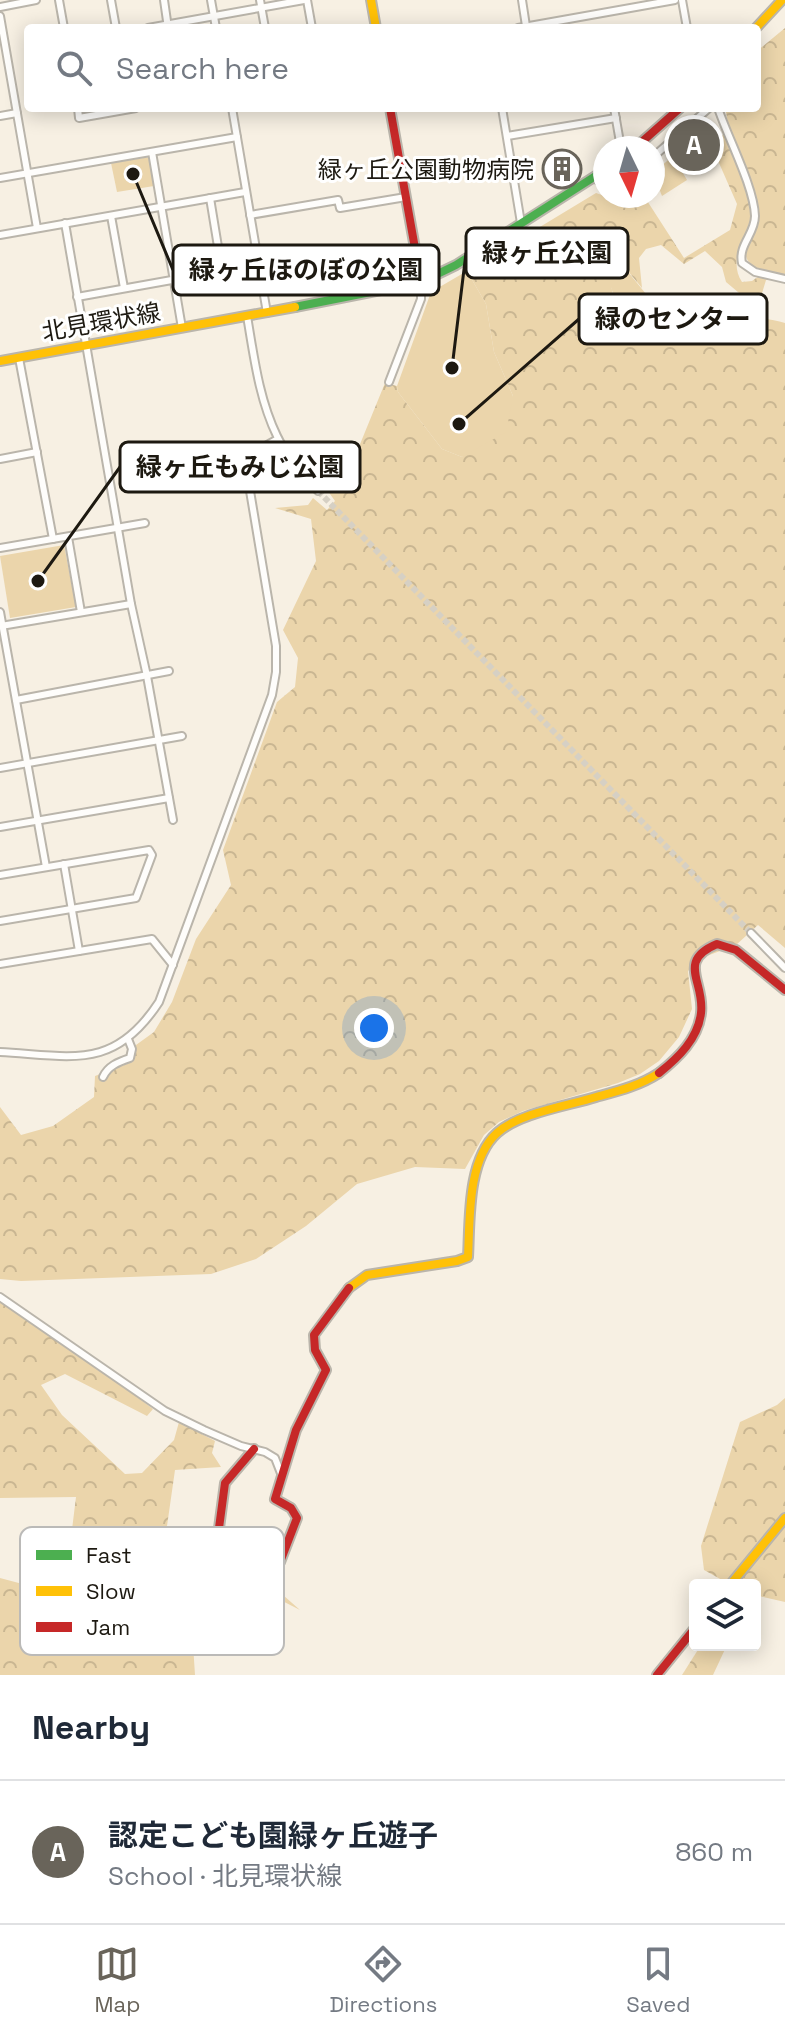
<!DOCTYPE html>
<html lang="en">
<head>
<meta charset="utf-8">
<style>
	body { margin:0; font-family:"Space Grotesk","Noto Sans JP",sans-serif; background:#f2f2f3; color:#1f2937 }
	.controls { position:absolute; right:24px; bottom:24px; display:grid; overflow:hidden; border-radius:8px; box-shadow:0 4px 20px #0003 }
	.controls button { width:72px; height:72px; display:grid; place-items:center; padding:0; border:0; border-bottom:2px solid #e0e1e3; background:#fff; color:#1f2937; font:40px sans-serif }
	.compass { position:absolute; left:593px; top:136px; width:72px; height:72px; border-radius:50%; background:#fff; box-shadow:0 4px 20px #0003; rotate:175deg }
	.you { position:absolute; left:374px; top:1028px; width:28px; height:28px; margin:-20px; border:6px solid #fff; border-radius:50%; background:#1a73e8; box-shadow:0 0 0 12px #1a73e833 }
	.badge { display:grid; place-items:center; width:52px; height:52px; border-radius:50%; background:#69645a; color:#fff; font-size:26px; font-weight:700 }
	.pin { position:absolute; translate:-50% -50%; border:4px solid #fff; box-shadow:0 2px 8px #0006 }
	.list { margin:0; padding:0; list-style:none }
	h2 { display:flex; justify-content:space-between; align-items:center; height:104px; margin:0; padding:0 32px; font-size:34px }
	h2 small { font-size:26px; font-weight:400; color:#747a83 }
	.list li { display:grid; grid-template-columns:52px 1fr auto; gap:24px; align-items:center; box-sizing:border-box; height:144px; padding:0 32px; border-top:2px solid #e0e1e3 }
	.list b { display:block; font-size:30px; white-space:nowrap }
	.list p { margin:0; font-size:26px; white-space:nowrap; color:#747a83 }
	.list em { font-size:26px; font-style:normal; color:#747a83 }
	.icon { flex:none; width:44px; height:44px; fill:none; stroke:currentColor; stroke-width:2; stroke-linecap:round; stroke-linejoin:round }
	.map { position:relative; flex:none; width:785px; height:1675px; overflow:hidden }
	.search { position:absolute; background:#fff; box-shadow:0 4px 20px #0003; left:24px; right:24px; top:24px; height:88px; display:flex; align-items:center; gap:20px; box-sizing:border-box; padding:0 28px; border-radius:8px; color:#747a83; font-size:30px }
	.sheet { height:248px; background:#fff }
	nav { display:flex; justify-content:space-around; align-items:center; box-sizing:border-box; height:112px; border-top:2px solid #e0e1e3; background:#fff; font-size:22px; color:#747a83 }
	nav a { display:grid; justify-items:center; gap:4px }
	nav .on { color:#69645a }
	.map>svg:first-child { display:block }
</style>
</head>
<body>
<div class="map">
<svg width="785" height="1675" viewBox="0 0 785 1675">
	<defs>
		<pattern id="forest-crowns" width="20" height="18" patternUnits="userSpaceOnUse" patternTransform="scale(2)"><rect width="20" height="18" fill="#ebd5ab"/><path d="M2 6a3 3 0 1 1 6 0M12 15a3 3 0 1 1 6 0" fill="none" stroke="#c9b692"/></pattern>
	</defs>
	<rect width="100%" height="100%" fill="#f7f0e3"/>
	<g fill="url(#forest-crowns)" fill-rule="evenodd">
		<path d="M 785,28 L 785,279 L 766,280 L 760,300 L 751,303 L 726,282 L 722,267 L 705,251 L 684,264 L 661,245 L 646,249 L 639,258 L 642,288 L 612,252 L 605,261 L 613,294 L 663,342 L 678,336 C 713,351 726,323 759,319 C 767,318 777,321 785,323 L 785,948 L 758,925 L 736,945 L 704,957 L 688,971 L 692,1009 L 679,1037 L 659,1061 L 640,1074 L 618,1083 L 523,1111 L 499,1122 L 484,1135 L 465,1169 L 415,1167 L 357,1184 L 306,1226 L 256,1259 L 211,1274 L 21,1281 L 0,1279 L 0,1107 L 21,1135 L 53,1126 L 94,1097 L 95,1076 L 132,1062 L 136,1045 L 154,1032 L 172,1002 L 196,939 L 231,885 L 223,850 L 277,702 L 295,687 L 298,658 L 283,630 L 316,561 L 311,519 L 275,508 L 308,505 L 313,498 L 327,510 L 335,501 L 325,487 L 332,455 L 342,445 L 349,456 L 356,454 L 385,383 L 397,386 L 398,392 L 442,449 L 462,457 L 513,396 L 494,352 L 486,304 L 467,271 L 596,193 L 605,196 L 644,196 L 684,258 L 730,230 L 737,204 L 705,131 L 730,137 L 726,112 L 729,108 L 757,108 L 757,51 ZM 745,238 L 751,239 C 739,261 750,259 759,276 L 752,281 L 742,282 C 733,269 736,250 745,238 Z"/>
		<polygon points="0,1301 70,1346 153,1409 147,1416 65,1374 41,1385 62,1415 125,1474 142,1473 174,1440 179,1422 215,1441 212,1453 221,1467 175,1470 167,1526 159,1551 174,1568 213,1565 219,1548 258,1573 300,1610 245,1582 226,1586 203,1579 171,1604 166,1629 176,1640 193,1644 195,1675 0,1675 0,1578 64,1595 76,1497 0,1498"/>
		<polygon points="785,1398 785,1602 759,1596 755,1598 755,1585 731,1585 704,1570 701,1546 740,1422 777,1405"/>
		<polygon points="701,1645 727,1645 713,1675 682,1675"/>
	</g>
	<g fill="#ebd5ab">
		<polygon points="673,156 687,180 662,196 653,173"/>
		<polygon points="150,157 154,186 117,192 111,163"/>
		<path d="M 607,251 L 612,252 L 650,299 L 675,321 L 678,336 C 669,339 663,342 653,340 C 625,332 601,278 607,251 Z"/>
		<polygon points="467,271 486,304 494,352 513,396 506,432 462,457 442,449 398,392 397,386 431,292"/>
		<polygon points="64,545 76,607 10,618 0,556"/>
	</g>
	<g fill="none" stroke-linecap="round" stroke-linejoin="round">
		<polyline stroke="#d6d0c4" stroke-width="6" stroke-dasharray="6 3" stroke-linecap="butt" points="318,491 751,933"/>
		<g stroke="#bab5ab" stroke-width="10">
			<g id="street">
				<polyline points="59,0 64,28"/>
				<polyline points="111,0 116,28"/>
				<polyline points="164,0 168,28"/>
				<polyline points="211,0 216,28"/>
				<polyline points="260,0 265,28"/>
				<polyline points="307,0 312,28"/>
				<polyline points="522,0 526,26"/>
				<polyline points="682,0 687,28"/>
				<polyline points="0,7 36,0"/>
				<polyline points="0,16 37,228"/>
				<polyline points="148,28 304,0"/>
				<polyline points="518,28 675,0"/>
				<polyline points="78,108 79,118 136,108"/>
				<polyline points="232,108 267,313"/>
				<polyline points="502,108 521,223"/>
				<polyline points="614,108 621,148"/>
				<path d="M 718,108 C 728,138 754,187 755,216 C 755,234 738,245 742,263 L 755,272 L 785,279"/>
				<polyline points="0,116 17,113"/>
				<polyline points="507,136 616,118"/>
				<polyline points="152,152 182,328"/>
				<polyline points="653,157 709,108"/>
				<polyline points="0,178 237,137"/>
				<polyline points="594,178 605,185"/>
				<polyline points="250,215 338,200 340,208 406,197"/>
				<polyline points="111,216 124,288"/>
				<polyline points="65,223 131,604 147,676 173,820"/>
				<polyline points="0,235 245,192"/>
				<polyline points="77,297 222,271 210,198"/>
				<path d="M 247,316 C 254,357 259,399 277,436 C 287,457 303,474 318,491"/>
				<polyline points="19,358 53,539"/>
				<polyline points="389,382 421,299 421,282"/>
				<polyline points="0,459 37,452"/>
				<polyline points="68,537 81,612"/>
				<polyline points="0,548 145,523"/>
				<polyline points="0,612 46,867"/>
				<polyline points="1,626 131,604"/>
				<polyline points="16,700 169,671"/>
				<polyline points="0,768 182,736"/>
				<polyline points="0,827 169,798"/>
				<polyline points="64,864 79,951"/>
				<polyline points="0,875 149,850 152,855 136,898 0,921"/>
				<polyline points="751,933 785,968"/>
				<polyline points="0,964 152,939 173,965"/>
				<path d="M 0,1052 C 72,1056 114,1071 159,1002 L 272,695 L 276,672 L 276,646 L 248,479 C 248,454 257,450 278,439"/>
				<path d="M 103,1077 C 108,1066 118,1062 130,1058 L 132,1049 L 128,1039"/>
				<polyline points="0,1297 165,1411 204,1430 241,1446 265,1452 275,1458 282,1476"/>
			</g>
		</g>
		<g stroke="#bab5ab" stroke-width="12">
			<polyline id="fast" points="295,307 421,282 456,265 605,170"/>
		</g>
		<g stroke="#bab5ab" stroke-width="12">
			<g id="slow">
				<polyline points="371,0 376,28"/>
				<polyline points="756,28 782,0"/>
				<polyline points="0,361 295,307"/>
				<path d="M 349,1288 L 367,1275 L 457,1261 L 468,1257 C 470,1220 467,1160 497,1133 C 519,1113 567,1106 596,1097 C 618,1091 639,1086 659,1073"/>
				<polyline points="730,1585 785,1518"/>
			</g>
		</g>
		<g stroke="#bab5ab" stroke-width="12">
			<g id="jam">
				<polyline points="390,108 421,282"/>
				<polyline points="635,148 680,108"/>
				<path d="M 659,1073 C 678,1058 698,1039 701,1013 C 705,982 676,961 717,944 L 736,950 L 785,990"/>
				<polyline points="254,1449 225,1483 217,1543 273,1568 280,1562 297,1518 291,1508 275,1499 296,1430 326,1370 315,1350 314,1335 349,1288"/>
				<polyline points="657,1675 695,1628"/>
			</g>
		</g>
		<use href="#street" stroke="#fefdfb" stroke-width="6"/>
		<use href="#fast" stroke="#4caf50" stroke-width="8"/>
		<use href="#slow" stroke="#ffc107" stroke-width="8"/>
		<use href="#jam" stroke="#c62828" stroke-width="8"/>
	</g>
	<defs>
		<g id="building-ring" transform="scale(2)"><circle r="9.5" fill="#fff" stroke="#69645a" stroke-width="1.5"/><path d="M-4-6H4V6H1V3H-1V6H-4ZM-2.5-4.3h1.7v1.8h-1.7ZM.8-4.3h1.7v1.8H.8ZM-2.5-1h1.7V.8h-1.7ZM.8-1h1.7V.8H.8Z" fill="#69645a"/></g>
	</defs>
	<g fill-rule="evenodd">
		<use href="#building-ring" x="562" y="169"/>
	</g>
	<g text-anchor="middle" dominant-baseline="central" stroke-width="6" stroke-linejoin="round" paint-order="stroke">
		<g font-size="24" fill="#1d1911" stroke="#fff" text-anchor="end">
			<text x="534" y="169">緑ヶ丘公園動物病院</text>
		</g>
		<g font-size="24" fill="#1d1911" stroke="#fff">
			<text transform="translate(101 322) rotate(-10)">北見環状線</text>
		</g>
	</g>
	<rect x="20" y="1527" width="264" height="128" rx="12" fill="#fff" stroke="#bbbab8" stroke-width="2"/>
	<rect x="36" y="1550" width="36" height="10" fill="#4caf50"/>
	<rect x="36" y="1586" width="36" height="10" fill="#ffc107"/>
	<rect x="36" y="1622" width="36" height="10" fill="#c62828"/>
	<g font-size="22" fill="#1d1911">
		<text x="86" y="1563">Fast</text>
		<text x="86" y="1599">Slow</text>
		<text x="86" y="1635">Jam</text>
	</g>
	<path fill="none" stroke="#1d1911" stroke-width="3" d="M452 368L466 253M133 174L173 270M459 424L579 319M38 581L120 467"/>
	<g fill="#1d1911" stroke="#fff" stroke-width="3">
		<circle cx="452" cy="368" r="8"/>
		<circle cx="133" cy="174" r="8"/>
		<circle cx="459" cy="424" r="8"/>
		<circle cx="38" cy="581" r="8"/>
	</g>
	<g fill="#fff" stroke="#1d1911" stroke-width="3">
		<rect x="466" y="228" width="162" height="50" rx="8"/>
		<rect x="173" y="245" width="266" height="50" rx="8"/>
		<rect x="579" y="294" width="188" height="50" rx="8"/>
		<rect x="120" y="442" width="240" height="50" rx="8"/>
	</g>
	<g font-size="26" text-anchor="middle" font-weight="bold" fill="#1d1911">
		<text x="547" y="262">緑ヶ丘公園</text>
		<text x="306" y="279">緑ヶ丘ほのぼの公園</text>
		<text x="673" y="328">緑のセンター</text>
		<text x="240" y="476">緑ヶ丘もみじ公園</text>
	</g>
</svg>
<div class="controls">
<button><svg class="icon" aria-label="layers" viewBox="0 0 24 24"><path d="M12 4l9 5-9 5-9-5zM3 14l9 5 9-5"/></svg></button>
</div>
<svg class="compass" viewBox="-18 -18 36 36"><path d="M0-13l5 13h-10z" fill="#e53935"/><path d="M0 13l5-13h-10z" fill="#747a83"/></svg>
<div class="you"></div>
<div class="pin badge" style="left:694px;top:145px">A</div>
<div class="search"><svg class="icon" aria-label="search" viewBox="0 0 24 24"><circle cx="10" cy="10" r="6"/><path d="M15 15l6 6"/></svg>Search here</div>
</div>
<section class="sheet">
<h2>Nearby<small></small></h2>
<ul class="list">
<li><span class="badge">A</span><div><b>認定こども園緑ヶ丘遊子</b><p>School · 北見環状線</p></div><em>860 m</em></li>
</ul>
</section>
<nav>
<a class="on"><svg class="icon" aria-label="map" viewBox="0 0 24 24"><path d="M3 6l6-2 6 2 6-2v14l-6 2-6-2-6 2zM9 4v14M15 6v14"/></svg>Map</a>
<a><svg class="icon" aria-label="directions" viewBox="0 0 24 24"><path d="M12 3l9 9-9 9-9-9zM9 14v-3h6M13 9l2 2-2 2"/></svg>Directions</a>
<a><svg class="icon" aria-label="saved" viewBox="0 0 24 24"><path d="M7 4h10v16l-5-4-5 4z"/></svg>Saved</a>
</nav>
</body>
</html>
